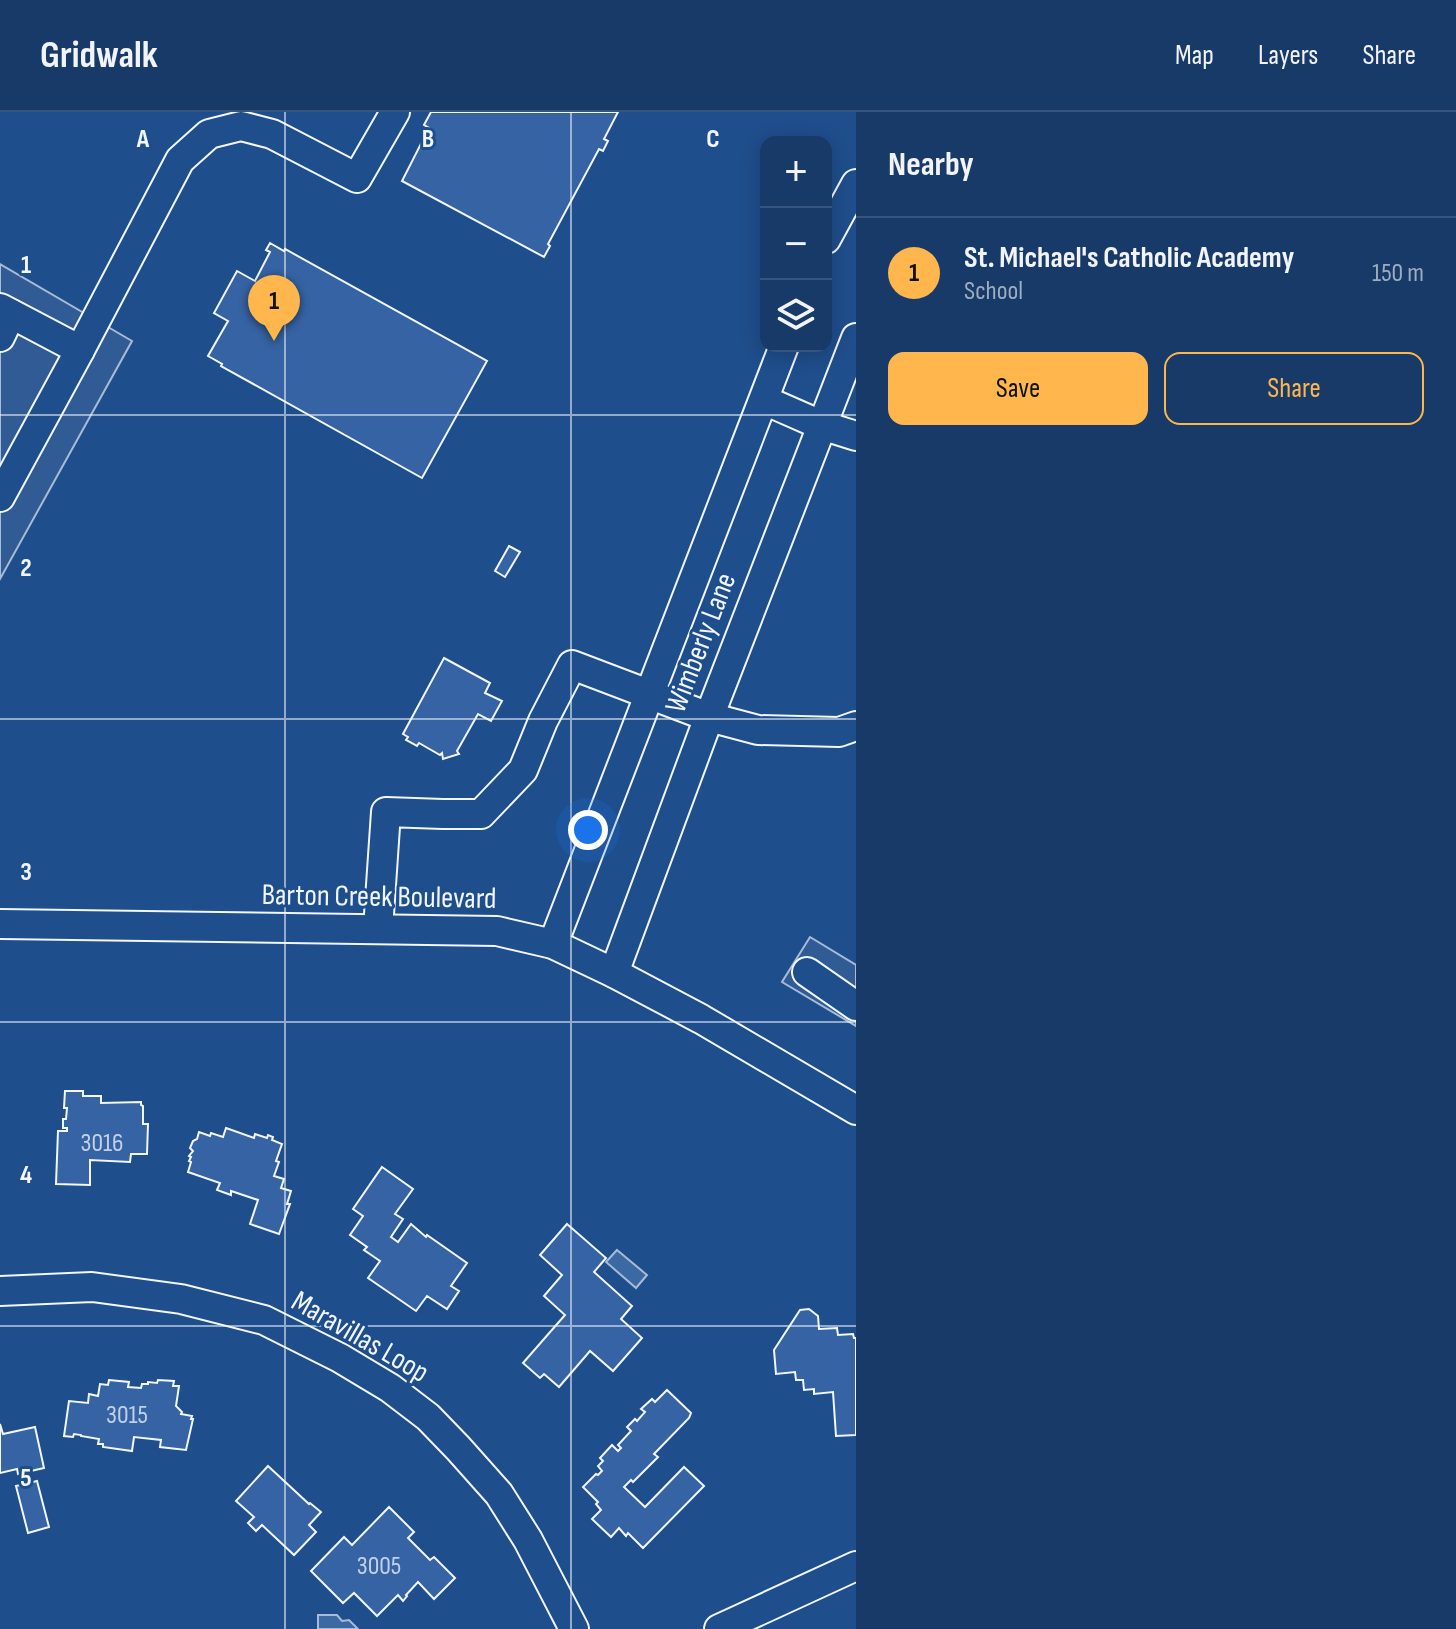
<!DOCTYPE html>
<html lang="en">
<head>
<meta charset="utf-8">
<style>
	body { margin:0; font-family:"Sofia Sans Condensed",sans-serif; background:#20416f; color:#f1f3f6 }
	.controls { position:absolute; right:24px; top:24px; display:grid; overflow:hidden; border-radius:16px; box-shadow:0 4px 20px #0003 }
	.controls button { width:72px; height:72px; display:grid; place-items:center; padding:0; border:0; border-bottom:2px solid #36547d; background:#173a69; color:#f1f3f6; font:40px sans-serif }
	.you { position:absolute; left:588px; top:718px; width:28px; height:28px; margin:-20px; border:6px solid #fff; border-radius:50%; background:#1a73e8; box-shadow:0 0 0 12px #1a73e833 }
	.badge { display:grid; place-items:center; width:52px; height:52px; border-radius:50%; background:#ffb74d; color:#111; font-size:26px; font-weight:700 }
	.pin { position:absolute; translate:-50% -66px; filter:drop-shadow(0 2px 4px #0008) }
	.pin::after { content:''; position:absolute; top:42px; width:28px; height:24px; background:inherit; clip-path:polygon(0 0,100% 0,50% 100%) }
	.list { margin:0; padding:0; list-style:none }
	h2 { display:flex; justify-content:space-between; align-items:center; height:104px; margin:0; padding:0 32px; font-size:34px }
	h2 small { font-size:26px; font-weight:400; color:#9eadc0 }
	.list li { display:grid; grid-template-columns:52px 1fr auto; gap:24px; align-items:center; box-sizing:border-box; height:112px; padding:0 32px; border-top:2px solid #36547d }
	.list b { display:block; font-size:30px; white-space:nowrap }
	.list p { margin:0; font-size:26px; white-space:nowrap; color:#9eadc0 }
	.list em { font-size:26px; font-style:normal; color:#9eadc0 }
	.actions { display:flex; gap:16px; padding:24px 32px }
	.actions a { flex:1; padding:18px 0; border:2px solid #ffb74d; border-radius:16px; text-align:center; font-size:28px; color:#ffb74d }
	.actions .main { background:#ffb74d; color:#111 }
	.icon { flex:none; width:44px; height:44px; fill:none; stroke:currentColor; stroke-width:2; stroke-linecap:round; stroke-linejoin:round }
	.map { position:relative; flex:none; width:856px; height:1517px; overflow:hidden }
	header { display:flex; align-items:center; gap:48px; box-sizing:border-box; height:112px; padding:0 40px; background:#173a69; border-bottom:2px solid #36547d }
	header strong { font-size:38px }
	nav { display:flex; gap:44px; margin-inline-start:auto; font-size:28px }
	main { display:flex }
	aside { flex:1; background:#173a69 }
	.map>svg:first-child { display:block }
</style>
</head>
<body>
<header>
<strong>Gridwalk</strong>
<nav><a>Map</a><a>Layers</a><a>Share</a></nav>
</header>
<main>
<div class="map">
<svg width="856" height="1517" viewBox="0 0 856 1517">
	<rect width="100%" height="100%" fill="#1f4e8c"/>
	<g fill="#305b95" stroke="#a8bbd7" stroke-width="2">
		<polygon points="0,152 132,229 0,467"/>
		<polygon points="810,825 856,853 856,914 782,870"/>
	</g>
	<g fill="#3b69a3" stroke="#a8bbd7" stroke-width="2">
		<polygon points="617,1138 647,1163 636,1176 606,1150"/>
		<polygon points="318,1503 337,1503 342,1509 349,1508 358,1517 318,1517"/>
	</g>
	<g fill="#3563a3" stroke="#f2f6ff" stroke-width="2">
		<polygon points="431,0 618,0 604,27 608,29 603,39 599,37 548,132 550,134 544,145 402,69 429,16 424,13"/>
		<polygon points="270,131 284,139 285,137 487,249 422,366 221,254 222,252 208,244 228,209 214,201 237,159 255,169 270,140 266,138"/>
		<polygon points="509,434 520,440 505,465 495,459"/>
		<polygon points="444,546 490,571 485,581 502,589 491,609 478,602 457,639 459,642 443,647 442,641 440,643 419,631 417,634 406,628 408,625 403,622"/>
		<polygon points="65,979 83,979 83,984 101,984 101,991 141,990 141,993 143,994 143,1012 148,1012 147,1042 131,1042 130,1050 90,1048 90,1073 56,1072 58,1019 67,1019 67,1016 63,1016 63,1007 66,1007 67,996 64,996"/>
		<polygon points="226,1016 254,1026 255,1022 267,1026 268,1023 273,1025 272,1028 282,1032 276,1049 279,1050 274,1064 284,1067 281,1076 291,1079 287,1092 290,1092 279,1122 250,1112 258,1088 231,1079 231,1083 217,1078 220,1071 188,1060 191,1050 189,1049 191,1045 189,1044 193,1039 190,1036 193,1029 197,1027 199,1020 210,1024 211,1021 223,1025"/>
		<polygon points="382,1055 413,1077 395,1102 403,1107 391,1125 398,1130 411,1112 426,1125 427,1123 467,1151 451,1174 459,1179 447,1197 427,1184 416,1199 368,1166 380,1149 364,1138 367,1135 350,1123 363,1104 353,1097"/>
		<polygon points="567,1112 606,1146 594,1160 632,1194 621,1207 642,1226 613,1259 590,1239 559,1275 544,1262 540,1266 523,1251 565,1203 544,1184 562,1163 540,1143"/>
		<polygon points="809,1197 818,1204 819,1217 837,1216 838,1223 853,1222 854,1226 856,1226 856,1323 836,1324 833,1280 814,1282 814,1277 804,1278 803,1268 796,1268 795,1260 776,1262 774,1238 800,1198"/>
		<polygon points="109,1268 129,1270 128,1275 141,1276 142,1272 148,1272 148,1270 157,1271 158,1268 174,1269 173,1274 179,1274 176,1294 182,1300 181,1302 192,1304 191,1307 193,1307 186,1338 160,1335 161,1328 134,1325 132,1339 103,1335 103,1332 98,1332 99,1327 81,1324 81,1323 74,1322 73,1325 64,1324 69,1289 88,1291 89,1282 98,1284 100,1272 108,1273"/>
		<polygon points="667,1278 691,1301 689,1306 654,1342 658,1345 633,1370 631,1368 624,1375 645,1395 684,1355 704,1374 643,1436 628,1421 626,1424 619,1416 611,1425 592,1407 601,1398 596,1392 598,1390 583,1375 596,1362 598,1363 602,1359 598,1354 603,1349 600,1346 612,1333 618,1339 621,1336 618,1333 631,1319 627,1315 635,1307 637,1309 645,1300 641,1297 652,1287 655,1290"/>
		<polygon points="0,1312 3,1322 35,1315 44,1356 18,1362 17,1357 0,1361"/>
		<polygon points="268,1354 309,1392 310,1391 321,1400 309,1413 316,1420 294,1443 262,1413 256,1419 248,1411 254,1405 236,1389"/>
		<polygon points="37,1369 49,1415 28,1421 16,1374"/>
		<polygon points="389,1395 414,1420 408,1426 430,1448 434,1445 455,1466 434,1487 418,1470 406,1483 407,1484 403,1489 398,1483 377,1504 354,1481 343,1491 311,1459 344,1425 352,1433"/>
	</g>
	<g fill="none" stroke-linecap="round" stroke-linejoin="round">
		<g stroke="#f2f6ff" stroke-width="32">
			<g id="minor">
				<polyline points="826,127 856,72"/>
				<polyline points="0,196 80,238 0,385"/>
				<polyline points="0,225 11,202"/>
				<polyline points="80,238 180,48 209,22 241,14 272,22 357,66 395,0"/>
				<polyline points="764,288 821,313 856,324"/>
				<polyline points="0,812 497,819 553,832 614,861 701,907 856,998"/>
				<polyline points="378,817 386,700 443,702 481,702 523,658 543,609 572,553 709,605 758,618 839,620 856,614"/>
				<polyline points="553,832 784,234"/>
				<polyline points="807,860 856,894"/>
				<polyline points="614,861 709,605 856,226"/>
				<polyline points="0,1179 92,1175 181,1187 264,1208 340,1246 390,1276 428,1305 458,1336 499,1382 528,1428 574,1517"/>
				<polyline points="719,1517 856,1454"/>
			</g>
		</g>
		<use href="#minor" stroke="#1f4e8c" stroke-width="28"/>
	</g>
	<path fill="none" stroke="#f2f6ff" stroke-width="2" stroke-opacity="0.55" d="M 285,0 L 285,1517M 571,0 L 571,1517M 0,303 L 856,303M 0,607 L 856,607M 0,910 L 856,910M 0,1214 L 856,1214"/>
	<g text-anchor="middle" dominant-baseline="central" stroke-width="6" stroke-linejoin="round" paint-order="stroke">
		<g font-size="26" fill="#c3d1e8">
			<text x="102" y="1031">3016</text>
			<text x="127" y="1303">3015</text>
			<text x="379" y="1454">3005</text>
		</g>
		<g font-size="30" fill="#f2f6ff" stroke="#1f4e8c">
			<text transform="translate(701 531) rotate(-69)">Wimberly Lane</text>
			<text transform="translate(379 785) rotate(1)">Barton Creek Boulevard</text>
			<text transform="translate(360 1225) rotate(30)">Maravillas Loop</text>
		</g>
	</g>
	<g font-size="26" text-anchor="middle" font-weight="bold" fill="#f2f6ff" stroke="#1f4e8c" stroke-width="6" stroke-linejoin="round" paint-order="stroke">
		<text x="143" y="35">A</text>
		<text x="428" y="35">B</text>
		<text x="713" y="35">C</text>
		<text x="26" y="161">1</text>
		<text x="26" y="464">2</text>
		<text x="26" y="768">3</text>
		<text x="26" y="1071">4</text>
		<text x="26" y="1374">5</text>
	</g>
</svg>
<div class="controls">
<button>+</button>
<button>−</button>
<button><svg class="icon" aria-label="layers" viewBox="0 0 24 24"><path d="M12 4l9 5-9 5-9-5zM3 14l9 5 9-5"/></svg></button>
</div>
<div class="you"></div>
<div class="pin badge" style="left:274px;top:229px">1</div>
</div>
<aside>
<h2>Nearby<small></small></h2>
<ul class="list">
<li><span class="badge">1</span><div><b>St. Michael's Catholic Academy</b><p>School</p></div><em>150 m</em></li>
</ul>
<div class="actions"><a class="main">Save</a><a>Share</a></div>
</aside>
</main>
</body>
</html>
